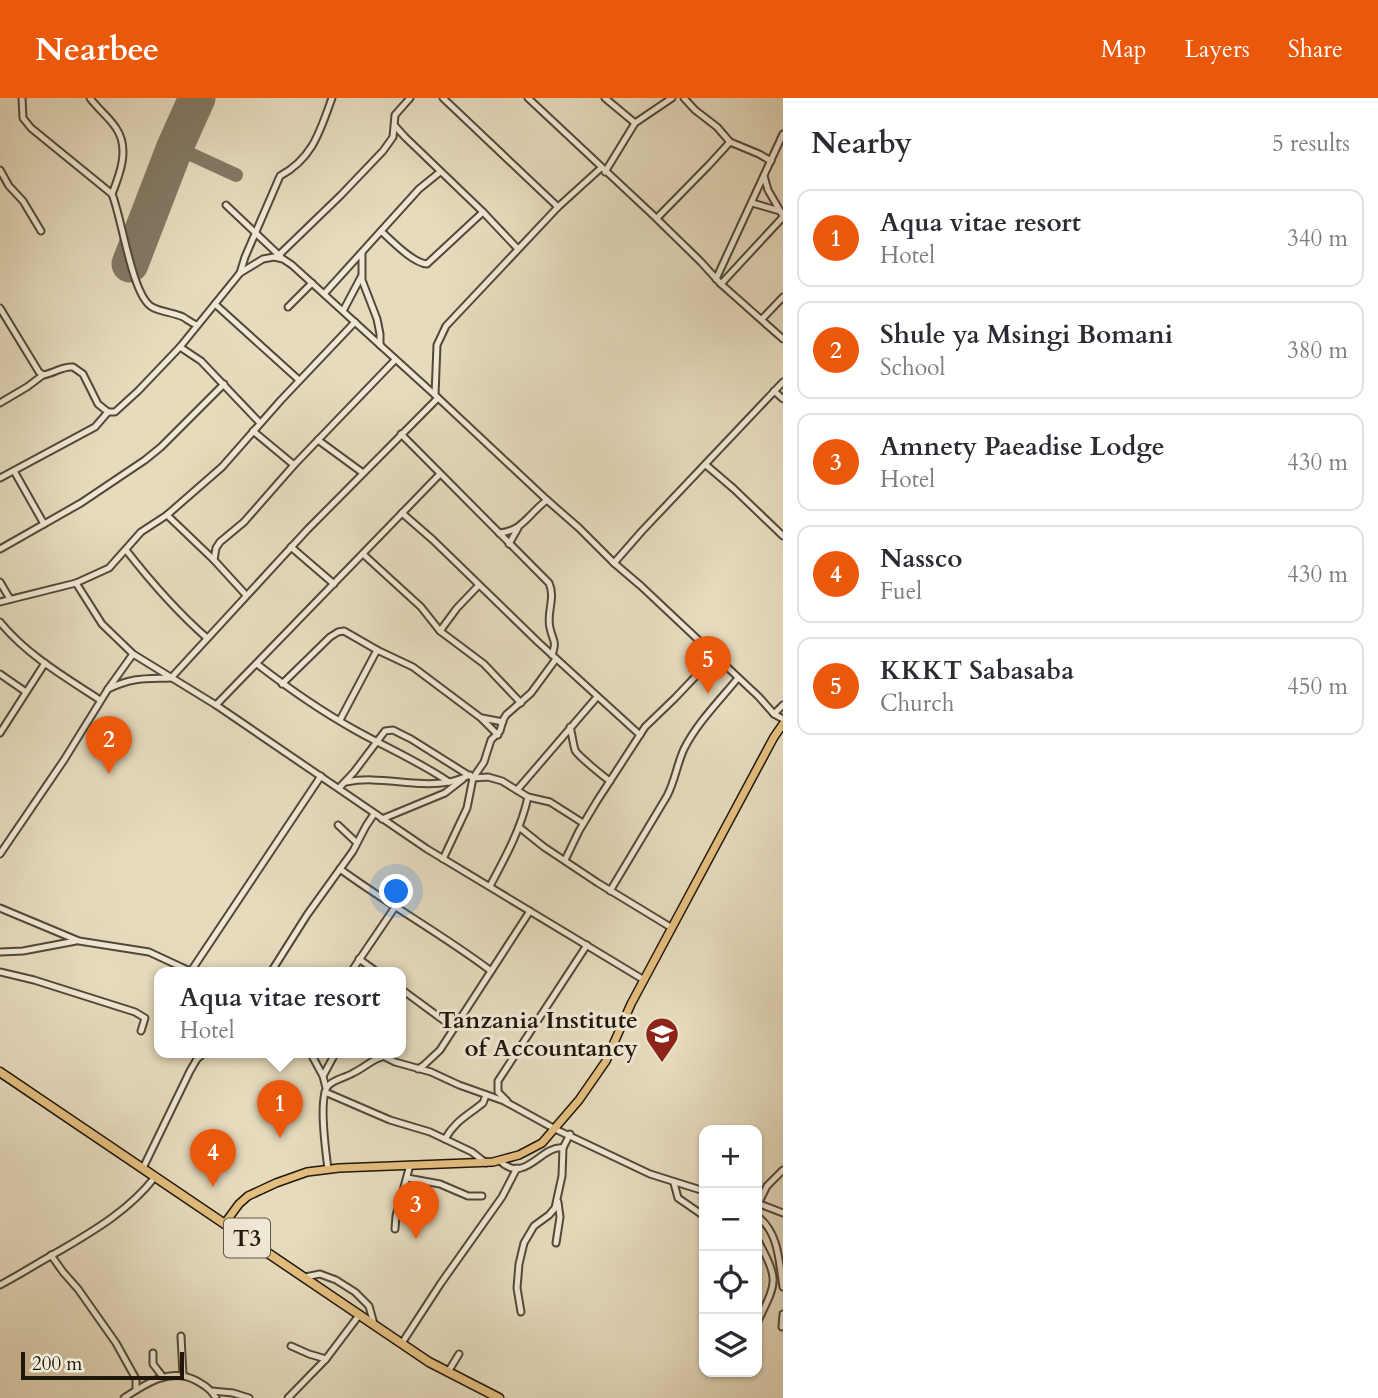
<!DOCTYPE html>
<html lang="en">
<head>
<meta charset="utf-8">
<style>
	body { margin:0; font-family:Cardo,serif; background:#f7f7f7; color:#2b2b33 }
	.controls { position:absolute; right:21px; bottom:21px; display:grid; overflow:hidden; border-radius:14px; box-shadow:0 2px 5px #0004 }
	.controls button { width:63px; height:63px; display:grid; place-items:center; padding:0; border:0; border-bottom:2px solid #e1e1e2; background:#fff; color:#2b2b33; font:35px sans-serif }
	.scale { position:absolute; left:21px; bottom:18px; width:163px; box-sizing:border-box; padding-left:7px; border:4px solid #20170b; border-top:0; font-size:19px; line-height:24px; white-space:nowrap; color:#20170b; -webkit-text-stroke:5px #efe8d4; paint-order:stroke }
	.you { position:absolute; left:397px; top:794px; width:24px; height:24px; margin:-18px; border:5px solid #fff; border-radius:50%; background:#1a73e8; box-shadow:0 0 0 10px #1a73e833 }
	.badge { display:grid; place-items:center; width:46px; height:46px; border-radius:50%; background:#ea580c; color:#fff; font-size:23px; font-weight:700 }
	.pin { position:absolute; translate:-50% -58px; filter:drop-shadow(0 2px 4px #0008) }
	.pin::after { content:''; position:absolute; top:37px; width:24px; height:21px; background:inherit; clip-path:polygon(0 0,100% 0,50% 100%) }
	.popup { position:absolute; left:154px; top:869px; width:252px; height:91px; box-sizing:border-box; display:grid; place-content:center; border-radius:14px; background:#fff; filter:drop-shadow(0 2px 5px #0005); font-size:23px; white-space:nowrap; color:#7c7c81 }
	.popup b { font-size:26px; color:#2b2b33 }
	.popup::after { content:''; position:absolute; left:50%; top:100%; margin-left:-14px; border:14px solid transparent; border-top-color:#fff }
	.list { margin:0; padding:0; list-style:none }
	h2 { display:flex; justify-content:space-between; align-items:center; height:91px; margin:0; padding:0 28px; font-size:30px }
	h2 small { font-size:23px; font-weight:400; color:#7c7c81 }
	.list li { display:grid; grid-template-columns:46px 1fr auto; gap:21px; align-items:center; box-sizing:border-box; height:98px; margin:0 14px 14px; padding:0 14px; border:2px solid #e1e1e2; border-radius:14px }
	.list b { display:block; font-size:26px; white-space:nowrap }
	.list p { margin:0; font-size:23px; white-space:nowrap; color:#7c7c81 }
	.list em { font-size:23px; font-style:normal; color:#7c7c81 }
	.icon { flex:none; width:38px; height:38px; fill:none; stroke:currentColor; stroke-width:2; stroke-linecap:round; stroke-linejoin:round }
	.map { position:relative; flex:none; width:783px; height:1300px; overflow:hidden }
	header { display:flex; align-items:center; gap:42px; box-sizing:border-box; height:98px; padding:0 35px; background:#ea580c; color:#fff }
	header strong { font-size:33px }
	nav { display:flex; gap:38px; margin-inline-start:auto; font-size:24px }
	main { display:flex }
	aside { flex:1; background:#fff }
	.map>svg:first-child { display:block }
</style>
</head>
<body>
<header>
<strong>Nearbee</strong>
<nav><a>Map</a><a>Layers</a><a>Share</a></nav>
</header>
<main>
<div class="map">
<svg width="783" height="1300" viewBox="0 0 783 1300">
	<rect width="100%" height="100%" fill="#e6dbbd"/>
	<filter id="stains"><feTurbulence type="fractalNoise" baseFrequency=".00286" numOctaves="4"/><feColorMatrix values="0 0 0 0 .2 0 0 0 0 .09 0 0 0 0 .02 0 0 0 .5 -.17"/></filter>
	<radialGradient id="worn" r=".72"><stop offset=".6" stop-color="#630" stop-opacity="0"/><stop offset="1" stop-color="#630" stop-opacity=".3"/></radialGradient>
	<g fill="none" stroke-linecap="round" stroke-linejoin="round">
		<polyline stroke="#837964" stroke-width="14" points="175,49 236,77"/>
		<polyline stroke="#837964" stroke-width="37" points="130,166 175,49 197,0"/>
		<g stroke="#524838" stroke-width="9">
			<g id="minor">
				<path d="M 22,0 L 23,20 L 31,30 L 112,96 C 122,120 132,198 152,209 C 161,214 175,215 183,219 C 188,222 191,225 197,227"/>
				<path d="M 90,0 C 98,11 109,19 116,30 C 130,50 120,76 112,96"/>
				<polyline points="443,0 558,109"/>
				<polyline points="528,0 654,118 701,164 721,186 783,241"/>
				<polyline points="605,0 635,25"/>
				<polyline points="684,0 695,12 717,29 730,44 759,56 771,63"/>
				<polyline points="395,28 405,39 483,114 518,151"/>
				<polyline points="0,72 9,88 23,103 41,133"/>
				<polyline points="605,74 635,25 672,0"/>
				<polyline points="764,78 768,92 783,118"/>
				<polyline points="752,105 780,113"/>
				<polyline points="226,107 281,159"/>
				<polyline points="657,120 709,67 730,44"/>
				<path d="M 381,133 C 392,143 413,165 427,166 L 483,114"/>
				<polyline points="362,155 362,182 377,221 380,236 380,247"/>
				<polyline points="279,157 341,97 383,53 393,39 395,17 410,0"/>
				<path d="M 240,175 L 245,159 L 280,78 C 313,60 320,33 332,0"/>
				<polyline points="716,181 783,36"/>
				<polyline points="721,186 783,119"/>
				<polyline points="324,196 419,91 440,74"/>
				<polyline points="215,206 299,282"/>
				<polyline points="288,209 312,185"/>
				<path d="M 0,210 L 39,274 L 43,277 C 55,275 62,268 73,269 L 83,276 L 98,306 L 108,314 L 115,314 L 138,293 L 180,249 L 240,175 L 263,161 L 274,159 L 283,161 L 292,167 L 435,297 L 547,402 L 579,430 L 614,465 L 641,488 L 759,599 L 774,616 L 783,621"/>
				<polyline points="343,213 361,179"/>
				<polyline points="762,221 783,199"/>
				<polyline points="180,249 201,263 260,325"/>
				<polyline points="774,293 783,301"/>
				<polyline points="435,297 437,247 446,228 558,109 601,70"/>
				<polyline points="0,305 27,289 43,277"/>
				<polyline points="253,333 294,367"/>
				<path d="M 401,336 L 549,485 C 556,500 546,515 550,530 C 553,544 557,542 552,557"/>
				<polyline points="318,342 363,375"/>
				<polyline points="706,367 734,391 783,438"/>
				<polyline points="14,373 44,426"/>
				<polyline points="0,380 95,329 108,314"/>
				<polyline points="402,415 433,442 538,544 640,637"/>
				<polyline points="167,417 214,462 246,497"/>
				<path d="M 499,435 C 523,433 528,416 547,402"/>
				<polyline points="509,446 518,430"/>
				<polyline points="291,449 334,486"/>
				<polyline points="0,451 81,405 145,362 161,349 224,286"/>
				<path d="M 126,452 C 151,484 176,513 207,540"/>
				<polyline points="363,456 421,509 440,533 484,566 521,605"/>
				<polyline points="214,462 216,450 220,444 244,424 294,367 395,262"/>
				<polyline points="614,465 642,433 783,284"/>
				<polyline points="0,484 10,501"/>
				<polyline points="76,485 102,526 133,556 216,607 427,751 644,882"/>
				<polyline points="0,504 76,485 109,470 141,434 167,417 222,369 281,302 355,224"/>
				<path d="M 0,524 C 27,557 65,579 100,602"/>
				<polyline points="440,533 457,510 479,487"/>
				<path d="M 257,566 C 288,590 321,613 355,632 C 387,650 420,664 449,684"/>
				<polyline points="0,576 26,594"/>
				<polyline points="282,586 330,539 338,534 344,533 377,552 413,569 481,620 498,637"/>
				<path d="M 108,591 C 133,579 145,581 171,580 L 308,431 L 438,300"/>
				<polyline points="216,607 440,376"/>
				<polyline points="774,616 783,607"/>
				<polyline points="482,620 503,624"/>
				<polyline points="340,622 377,552"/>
				<path d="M 570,629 C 572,636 573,645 575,652 C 577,657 604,679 610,683"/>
				<polyline points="0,635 45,565"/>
				<path d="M 346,684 C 380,677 414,690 449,684 C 456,683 463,680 470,677"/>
				<polyline points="339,690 354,674 385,633 393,632 411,641 473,680 488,679 502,683 528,699 550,704 583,725"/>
				<polyline points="517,692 597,599"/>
				<polyline points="382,721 445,695 463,681"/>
				<polyline points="338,727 357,745"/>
				<polyline points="519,729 544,749 598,785 672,830"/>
				<polyline points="0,756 64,662 108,591 133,556"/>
				<polyline points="443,761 467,710 473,680 484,664 491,642 500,633 503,622 506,617 531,595 556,561"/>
				<polyline points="565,762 579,733 597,703 645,629 675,600 715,558"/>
				<path d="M 340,771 C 389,807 442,836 491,873"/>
				<path d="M 490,788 C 505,760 521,731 528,699"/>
				<path d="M 610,793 L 667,698 C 675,683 677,666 684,651 C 697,625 720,602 738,580"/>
				<polyline points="0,810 79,843 149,854 192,874"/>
				<polyline points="0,854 23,853 76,843"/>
				<polyline points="359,861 377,874"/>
				<polyline points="191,873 321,678"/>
				<polyline points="0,874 34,882 135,914 145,920 141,933"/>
				<polyline points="271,874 307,817 353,753 366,728 374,716"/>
				<polyline points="351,874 395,809"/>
				<polyline points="401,891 454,930"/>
				<polyline points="310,954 323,978"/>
				<polyline points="375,954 395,964 431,974 459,987 504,1003 555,1031 650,1076 704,1093"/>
				<polyline points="418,971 424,967 440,952 530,813"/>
				<polyline points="326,990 323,978 336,954"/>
				<polyline points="325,994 390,1022 430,1034 472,1054 486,1065"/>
				<polyline points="507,1003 498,994 498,983 587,847"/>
				<path d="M 445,1041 C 456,1022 467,1018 483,1005 L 486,997"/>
				<path d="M 500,1063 C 525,1087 541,1047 563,1050"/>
				<polyline points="143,1070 190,973 197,961 205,954"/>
				<path d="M 328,1071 C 326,1055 318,1000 328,988 C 334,981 345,980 353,975 C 364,970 371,962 382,959"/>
				<polyline points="407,1080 440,1086 468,1098 482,1098"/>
				<polyline points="674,1085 678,1100 704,1118"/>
				<polyline points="757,1105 783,1115"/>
				<polyline points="758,1106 767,1088 783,1072"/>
				<path d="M 757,1118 C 779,1134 779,1164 783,1189"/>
				<polyline points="395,1131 396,1118 410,1067"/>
				<path d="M 757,1141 C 780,1184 777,1183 757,1225"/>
				<polyline points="556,1145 560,1119 558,1104"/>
				<polyline points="51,1157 63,1174 78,1191 116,1245 136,1281 136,1292"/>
				<polyline points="305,1179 320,1176 336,1182 355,1194 369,1208 374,1226"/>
				<path d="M 0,1187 C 21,1176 41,1163 61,1152 C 97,1131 130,1111 155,1079"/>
				<polyline points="521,1214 517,1190 519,1166 524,1145 534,1128 549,1117 555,1110 562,1078 563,1050 570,1036"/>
				<polyline points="782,1229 783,1216"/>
				<polyline points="181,1238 183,1277"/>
				<polyline points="402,1245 441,1185 502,1099 517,1070"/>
				<polyline points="291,1248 309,1256 326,1261"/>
				<polyline points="153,1255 153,1266 163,1279"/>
				<polyline points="448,1274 459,1256"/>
				<polyline points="212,1293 233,1295 249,1300"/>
				<path d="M 124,1300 C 145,1286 170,1269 195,1282 C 204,1287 211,1291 216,1300"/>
				<polyline points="288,1300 326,1261 360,1216"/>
			</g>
		</g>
		<g stroke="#20170b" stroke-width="10">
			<polyline id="major" points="225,1125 239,1106 248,1098 276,1085 307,1074 339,1070 493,1064 519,1057 542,1045 579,1002 606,963 631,906 774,639 783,626"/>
		</g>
		<g stroke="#20170b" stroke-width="11">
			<polyline id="highway" points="0,974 429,1264 499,1300"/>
		</g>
		<use href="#minor" stroke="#efe8d4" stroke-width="5"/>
		<use href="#major" stroke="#e3be7e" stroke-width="7"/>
		<use href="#highway" stroke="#e3be7e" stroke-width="8"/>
	</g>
	<defs>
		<g id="university-pin" transform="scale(1.75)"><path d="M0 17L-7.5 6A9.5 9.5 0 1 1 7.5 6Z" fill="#8f2418" stroke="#efe8d4"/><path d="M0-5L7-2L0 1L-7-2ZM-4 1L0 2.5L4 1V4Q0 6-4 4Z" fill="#fff"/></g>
	</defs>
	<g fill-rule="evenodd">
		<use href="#university-pin" x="662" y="936"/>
	</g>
	<g text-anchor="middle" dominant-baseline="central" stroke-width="6" stroke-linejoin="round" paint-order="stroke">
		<rect fill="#efe8d4" stroke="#5e5647" stroke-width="2" x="224" y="1120.5" width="46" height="39" rx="5"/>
		<g font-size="23" font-weight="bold" fill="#20170b">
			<text x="247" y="1140">T3</text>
		</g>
		<g font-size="24" font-weight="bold" fill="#20170b" stroke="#efe8d4" text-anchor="end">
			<text x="638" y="922">Tanzania Institute<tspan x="638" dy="28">of Accountancy</tspan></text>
		</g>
	</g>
	<rect width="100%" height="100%" filter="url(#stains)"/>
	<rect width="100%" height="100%" fill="url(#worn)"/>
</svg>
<div class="controls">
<button>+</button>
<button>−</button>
<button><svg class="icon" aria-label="locate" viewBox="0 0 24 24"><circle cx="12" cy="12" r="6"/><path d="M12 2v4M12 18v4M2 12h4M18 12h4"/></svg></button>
<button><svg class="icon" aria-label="layers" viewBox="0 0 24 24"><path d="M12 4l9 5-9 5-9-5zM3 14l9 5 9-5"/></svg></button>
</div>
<div class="scale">200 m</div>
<div class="you"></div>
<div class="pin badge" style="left:280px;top:1040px">1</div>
<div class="popup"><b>Aqua vitae resort</b>Hotel</div>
<div class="pin badge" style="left:109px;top:676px">2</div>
<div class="pin badge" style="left:416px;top:1141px">3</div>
<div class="pin badge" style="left:213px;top:1089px">4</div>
<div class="pin badge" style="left:708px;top:596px">5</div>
</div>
<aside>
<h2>Nearby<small>5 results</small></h2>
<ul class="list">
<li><span class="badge">1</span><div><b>Aqua vitae resort</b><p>Hotel</p></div><em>340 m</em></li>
<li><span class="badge">2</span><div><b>Shule ya Msingi Bomani</b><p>School</p></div><em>380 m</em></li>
<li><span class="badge">3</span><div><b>Amnety Paeadise Lodge</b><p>Hotel</p></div><em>430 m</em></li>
<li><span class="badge">4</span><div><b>Nassco</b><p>Fuel</p></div><em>430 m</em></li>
<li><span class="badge">5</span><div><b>KKKT Sabasaba</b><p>Church</p></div><em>450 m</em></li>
</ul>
</aside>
</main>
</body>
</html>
